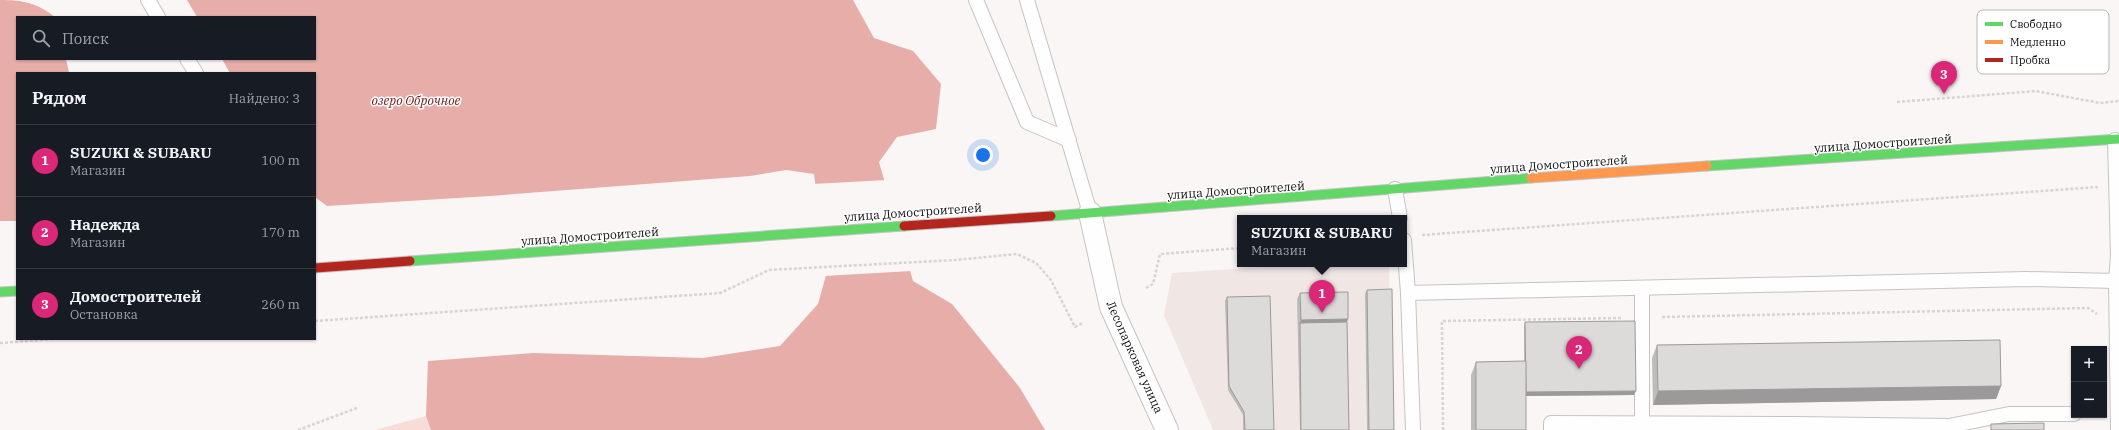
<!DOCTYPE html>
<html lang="ru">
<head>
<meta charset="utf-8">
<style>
	body { margin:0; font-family:"IBM Plex Serif",serif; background:#20242c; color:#f1f3f6 }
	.controls { position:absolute; right:12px; bottom:12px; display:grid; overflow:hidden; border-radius:0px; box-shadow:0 1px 3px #0004 }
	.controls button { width:36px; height:36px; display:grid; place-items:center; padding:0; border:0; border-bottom:1px solid #363941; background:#171b24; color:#f1f3f6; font:20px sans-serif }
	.you { position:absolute; left:983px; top:155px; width:14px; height:14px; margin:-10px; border:3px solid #fff; border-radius:50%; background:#1a73e8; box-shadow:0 0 0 6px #1a73e833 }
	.badge { display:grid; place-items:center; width:26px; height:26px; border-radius:50%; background:#db2777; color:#fff; font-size:13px; font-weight:700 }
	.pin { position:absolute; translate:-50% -33px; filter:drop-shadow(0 1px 2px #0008) }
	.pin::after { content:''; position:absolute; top:21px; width:14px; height:12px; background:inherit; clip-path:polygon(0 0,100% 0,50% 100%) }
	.popup { position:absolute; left:1237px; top:215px; width:170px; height:52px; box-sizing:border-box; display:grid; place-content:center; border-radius:0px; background:#171b24; filter:drop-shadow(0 1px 3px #0005); font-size:13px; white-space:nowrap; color:#9ea1a6 }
	.popup b { font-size:15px; color:#f1f3f6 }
	.popup::after { content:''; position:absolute; left:50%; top:100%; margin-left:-8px; border:8px solid transparent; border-top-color:#171b24 }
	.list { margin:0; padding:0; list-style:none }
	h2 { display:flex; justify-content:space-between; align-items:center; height:52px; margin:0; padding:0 16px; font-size:17px }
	h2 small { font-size:13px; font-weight:400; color:#9ea1a6 }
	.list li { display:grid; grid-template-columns:26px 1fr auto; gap:12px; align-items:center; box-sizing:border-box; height:72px; padding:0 16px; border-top:1px solid #363941 }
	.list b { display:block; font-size:15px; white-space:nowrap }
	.list p { margin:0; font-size:13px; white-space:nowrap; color:#9ea1a6 }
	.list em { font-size:13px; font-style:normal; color:#9ea1a6 }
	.icon { flex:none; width:22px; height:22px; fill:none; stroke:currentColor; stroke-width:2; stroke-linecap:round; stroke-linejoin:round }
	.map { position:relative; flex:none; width:2119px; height:430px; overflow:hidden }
	.search { position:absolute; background:#171b24; box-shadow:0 1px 3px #0004; left:16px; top:16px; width:300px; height:44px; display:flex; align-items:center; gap:10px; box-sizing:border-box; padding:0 14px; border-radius:0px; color:#9ea1a6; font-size:15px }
	.panel { position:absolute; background:#171b24; box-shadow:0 1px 3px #0004; left:16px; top:72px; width:300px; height:268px; border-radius:0px }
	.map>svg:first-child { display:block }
</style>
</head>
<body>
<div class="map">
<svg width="2119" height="430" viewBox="0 0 2119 430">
	<rect width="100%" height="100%" fill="#f9f6f5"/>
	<polygon fill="#f0e7e5" points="1308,264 1389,264 1393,430 1213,430 1164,315 1172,273"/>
	<polygon fill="#f7dcd8" points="426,416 431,430 375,430"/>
	<g fill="#e7ada8">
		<path d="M 0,0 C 23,0 37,3 55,17 L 17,17 L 17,59 L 66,59 L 69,73 L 17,73 L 17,221 L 0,221 Z"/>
		<polygon points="187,0 853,0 874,38 913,51 941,84 936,129 897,137 879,162 913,281 952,304 1020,388 1045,430 431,430 426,416 428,361 533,353 703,358 780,346 818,304 827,272 814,174 786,170 750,176 490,196 327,206 315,197 315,73 230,73 222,59 315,59 315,17 197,17"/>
	</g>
	<polygon fill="#f9f6f5" points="886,180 912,271 824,276 825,271 813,184"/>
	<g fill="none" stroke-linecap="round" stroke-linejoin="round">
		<g stroke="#c5c3c3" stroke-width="16">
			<g id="lane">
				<polyline points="148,0 158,17"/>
				<polyline points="976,0 1027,122 1069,140"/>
				<polyline points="1027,0 1090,213"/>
				<polyline points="187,59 196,73"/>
				<polyline points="2115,140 2118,255 2116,281 2118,430"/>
				<polyline points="1395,189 1400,218"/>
				<polyline points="1404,240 1408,293 1413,430"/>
				<polyline points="1408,293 2027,279 2116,281"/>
				<polyline points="1642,423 1642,288"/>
				<polyline points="1794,424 1949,426 2009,414 2074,414"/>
				<polyline points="1551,430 1551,423 1794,424 1794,430"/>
			</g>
		</g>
		<g stroke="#c5c3c3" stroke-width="24">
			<polyline id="street" points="1090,213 1111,307 1167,430"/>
		</g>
		<g stroke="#c5c3c3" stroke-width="11">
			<g id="fast">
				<polyline points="1707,166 2119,139"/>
				<polyline points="1051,216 1531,178"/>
				<polyline points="410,261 904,226"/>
				<polyline points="0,292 17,291"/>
			</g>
		</g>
		<g stroke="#c5c3c3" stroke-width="11">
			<polyline id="slow" points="1531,178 1707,166"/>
		</g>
		<g stroke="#c5c3c3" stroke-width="11">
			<g id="jam">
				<polyline points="904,226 1051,216"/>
				<polyline points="315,268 410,261"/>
			</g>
		</g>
		<g stroke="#d5d5d5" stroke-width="2.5" stroke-dasharray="3 2" stroke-linecap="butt">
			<polyline points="1897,102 2036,91 2100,103 2119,101"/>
			<polyline points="1422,235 2098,187"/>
			<polyline points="1146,288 1153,284 1160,254 1240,248"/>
			<polyline points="1662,317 2088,308 2097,314"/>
			<polyline points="315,321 720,293 769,270 955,260 1017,254 1036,263 1051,280 1075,327 1083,323"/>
			<polyline points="0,343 54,339"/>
			<polyline points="298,430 357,408"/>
			<polyline points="1443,430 1442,321 1623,318"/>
		</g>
		<use href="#lane" stroke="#fefefe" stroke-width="14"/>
		<use href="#street" stroke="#fefefe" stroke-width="22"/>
		<use href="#fast" stroke="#63d668" stroke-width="9"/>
		<use href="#slow" stroke="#ff974d" stroke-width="9"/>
		<use href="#jam" stroke="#b3261e" stroke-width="9"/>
	</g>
	<g fill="#bebcbb">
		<polygon points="1367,290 1394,430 1367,430 1365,293"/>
		<polygon points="1300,293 1348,319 1347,322 1349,430 1300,430 1297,299"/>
		<polygon points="1227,297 1274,430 1243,430 1243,415 1228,390 1225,301"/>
		<polygon points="1525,322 1634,395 1526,396 1526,430 1471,430 1471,375 1476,362 1524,361 1524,326"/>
		<polygon points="1657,345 2001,386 1996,399 1653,405 1652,358"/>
	</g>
	<g fill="#9b9999">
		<polygon points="1348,319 1345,326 1300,323 1298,327 1301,320"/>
		<polygon points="2001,386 1996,399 1653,405 1658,391"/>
		<polygon points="1636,391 1634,395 1525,396 1526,392"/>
	</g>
	<g fill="#dddbda" stroke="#9b9999">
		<polygon points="1392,289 1394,430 1369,430 1367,290"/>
		<polygon points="1348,292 1348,319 1301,320 1300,293"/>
		<polygon points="1270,296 1274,430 1245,430 1244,412 1229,386 1227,297"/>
		<polygon points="1635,321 1636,391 1526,392 1525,322"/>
		<polygon points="1347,322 1349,430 1301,430 1300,323"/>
		<polygon points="2000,340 2001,386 1658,391 1657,345"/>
		<polygon points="1526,361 1526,430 1476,430 1476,362"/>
		<polygon points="2044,423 2044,430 1991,430 1991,424"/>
	</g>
	<g text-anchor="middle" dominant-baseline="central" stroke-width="3" stroke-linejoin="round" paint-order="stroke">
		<g font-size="12" fill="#100e0e" stroke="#fff">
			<text transform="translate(1883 143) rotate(-4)">улица Домостроителей</text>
			<text transform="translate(1559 164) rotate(-4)">улица Домостроителей</text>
			<text transform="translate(1236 190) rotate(-4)">улица Домостроителей</text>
			<text transform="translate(913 212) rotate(-4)">улица Домостроителей</text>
			<text transform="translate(590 236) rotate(-4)">улица Домостроителей</text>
			<text transform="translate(1135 357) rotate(66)">Лесопарковая улица</text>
		</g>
		<g font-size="13" font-style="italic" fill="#741417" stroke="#fff">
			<text x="416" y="100">озеро Оброчное</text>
		</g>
	</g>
	<rect x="1977" y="10" width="132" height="64" rx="6" fill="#fff" stroke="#b7b7b7" stroke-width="1"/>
	<rect x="1985" y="22" width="18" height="4" fill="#63d668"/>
	<rect x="1985" y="40" width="18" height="4" fill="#ff974d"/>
	<rect x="1985" y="58" width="18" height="4" fill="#b3261e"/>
	<g font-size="11" fill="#100e0e">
		<text x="2010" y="28">Свободно</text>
		<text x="2010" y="46">Медленно</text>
		<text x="2010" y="64">Пробка</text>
	</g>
</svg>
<div class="controls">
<button>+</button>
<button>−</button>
</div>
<div class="you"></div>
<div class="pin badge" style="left:1322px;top:313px">1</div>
<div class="popup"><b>SUZUKI &amp; SUBARU</b>Магазин</div>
<div class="pin badge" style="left:1579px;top:369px">2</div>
<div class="pin badge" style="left:1944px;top:94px">3</div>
<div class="search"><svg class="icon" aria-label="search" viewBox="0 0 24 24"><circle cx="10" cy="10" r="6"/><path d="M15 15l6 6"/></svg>Поиск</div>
<section class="panel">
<h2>Рядом<small>Найдено: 3</small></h2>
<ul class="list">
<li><span class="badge">1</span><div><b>SUZUKI &amp; SUBARU</b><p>Магазин</p></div><em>100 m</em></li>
<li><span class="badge">2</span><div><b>Надежда</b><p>Магазин</p></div><em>170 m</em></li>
<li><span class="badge">3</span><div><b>Домостроителей</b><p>Остановка</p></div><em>260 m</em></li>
</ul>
</section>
</div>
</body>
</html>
